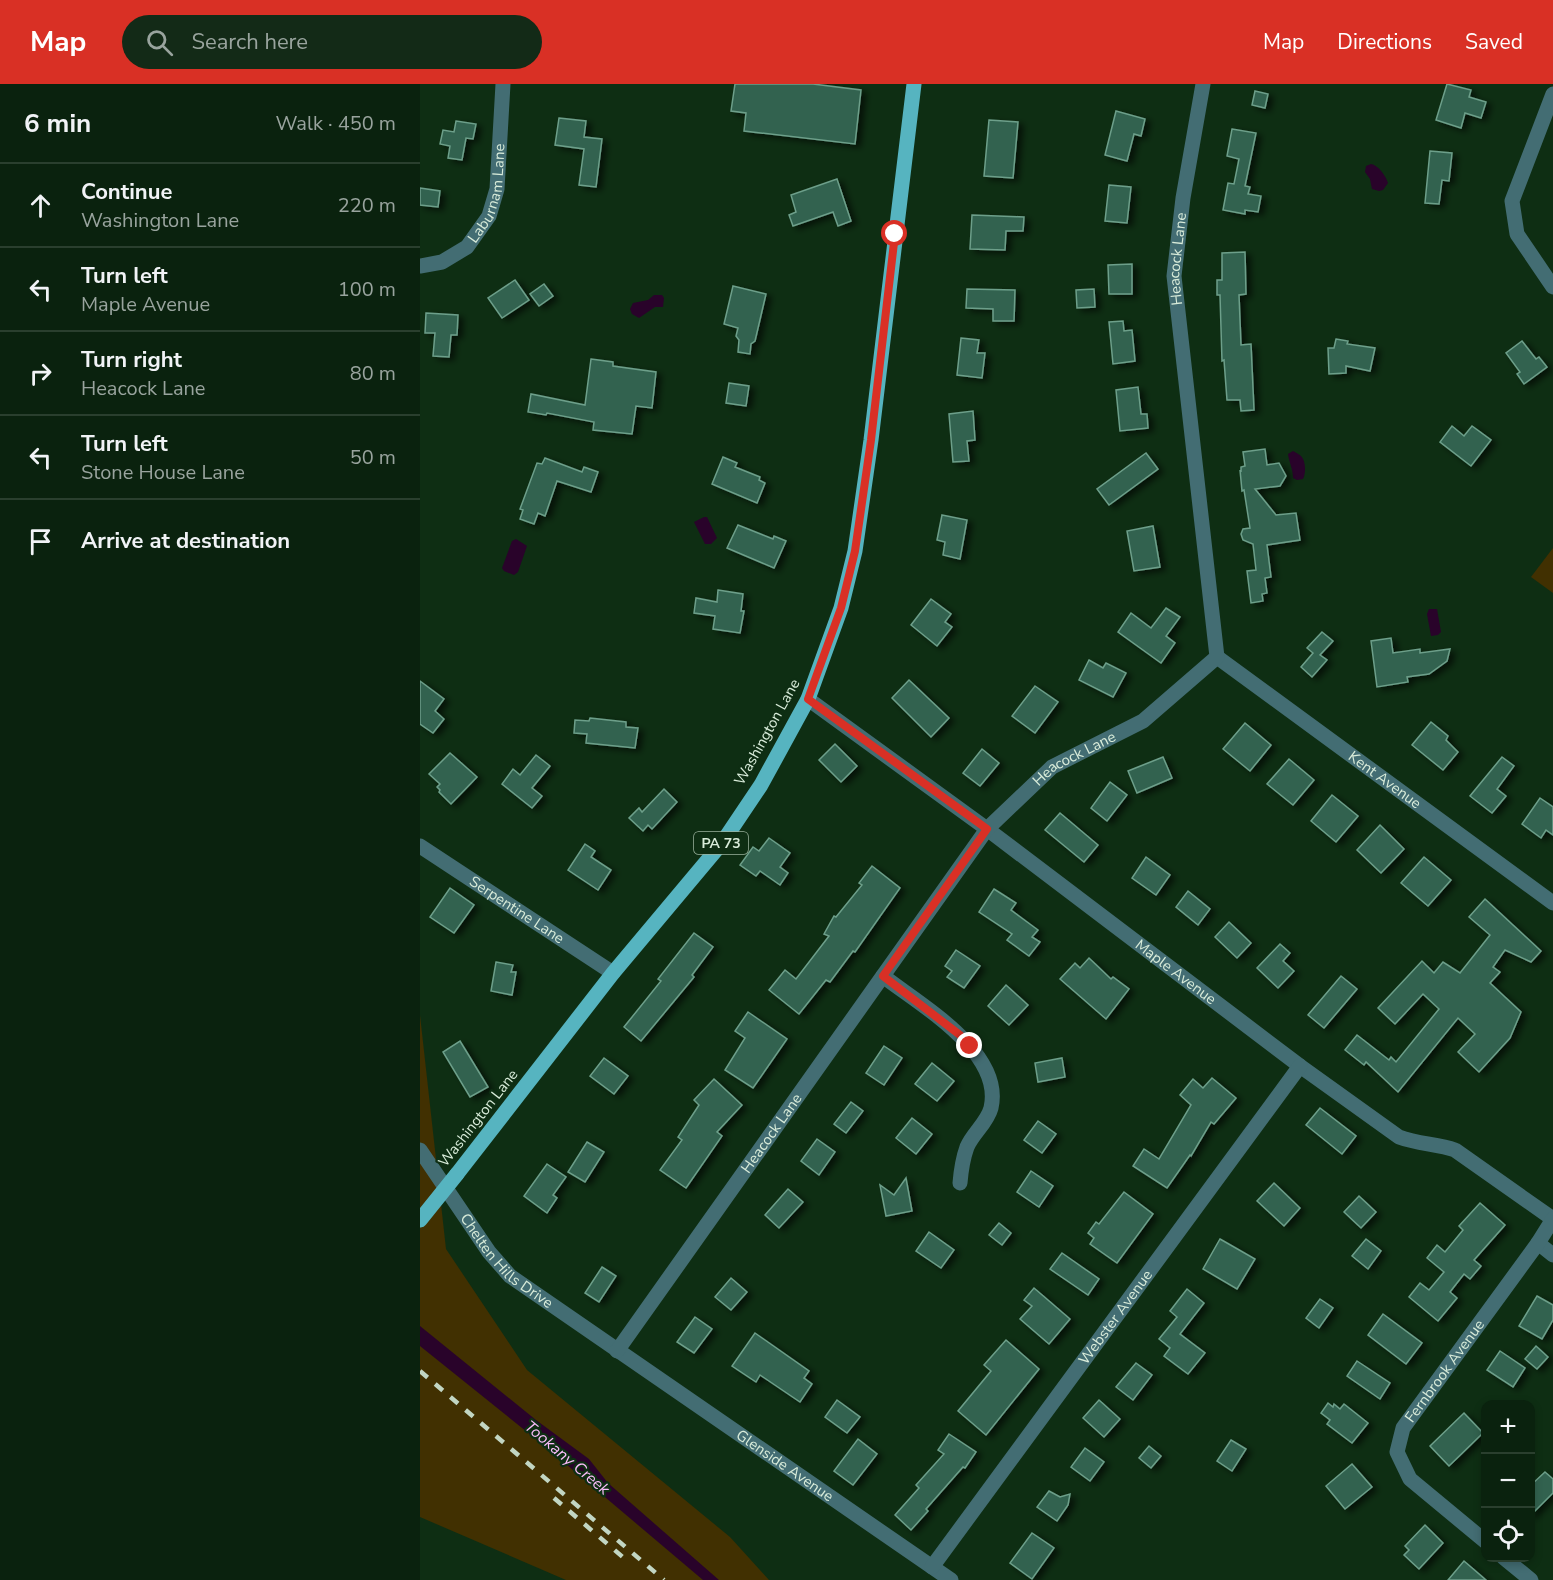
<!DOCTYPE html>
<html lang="en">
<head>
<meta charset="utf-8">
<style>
	body { margin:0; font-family:"Nunito Sans",sans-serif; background:#132a17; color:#f1f3f6 }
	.controls { position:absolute; right:18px; bottom:18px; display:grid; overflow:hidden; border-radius:12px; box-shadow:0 3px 9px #0003 }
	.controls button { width:54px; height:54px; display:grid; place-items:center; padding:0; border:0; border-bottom:2px solid #2a3f2e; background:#0a220e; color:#f1f3f6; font:30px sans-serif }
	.stop { position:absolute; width:18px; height:18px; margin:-14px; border:4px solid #d93025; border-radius:50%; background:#fff }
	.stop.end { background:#d93025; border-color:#fff; box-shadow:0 2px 6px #0008 }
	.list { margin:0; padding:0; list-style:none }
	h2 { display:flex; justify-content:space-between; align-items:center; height:78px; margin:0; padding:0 24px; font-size:26px }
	h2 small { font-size:20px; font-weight:400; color:#99a49e }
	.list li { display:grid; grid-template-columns:39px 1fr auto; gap:18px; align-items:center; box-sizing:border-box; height:84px; padding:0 24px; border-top:2px solid #2a3f2e }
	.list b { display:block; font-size:22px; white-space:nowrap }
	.list p { margin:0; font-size:20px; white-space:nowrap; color:#99a49e }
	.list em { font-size:20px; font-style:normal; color:#99a49e }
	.icon { flex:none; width:33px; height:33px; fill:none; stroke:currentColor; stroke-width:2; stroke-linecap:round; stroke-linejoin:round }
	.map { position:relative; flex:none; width:1133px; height:1496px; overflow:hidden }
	header { display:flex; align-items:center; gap:36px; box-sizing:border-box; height:84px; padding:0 30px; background:#d93025; color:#fff }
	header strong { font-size:28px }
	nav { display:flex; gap:33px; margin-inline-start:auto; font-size:21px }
	.search { width:420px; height:54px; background:#132a17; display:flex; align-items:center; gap:15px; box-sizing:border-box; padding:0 21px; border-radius:33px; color:#99a49e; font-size:22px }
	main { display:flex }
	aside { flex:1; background:#0a220e }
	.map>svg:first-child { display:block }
</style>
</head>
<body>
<header>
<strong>Map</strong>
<div class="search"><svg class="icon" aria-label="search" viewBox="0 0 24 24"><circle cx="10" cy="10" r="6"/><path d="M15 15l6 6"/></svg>Search here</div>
<nav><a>Map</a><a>Directions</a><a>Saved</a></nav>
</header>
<main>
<aside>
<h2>6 min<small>Walk · 450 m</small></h2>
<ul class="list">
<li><svg class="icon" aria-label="ahead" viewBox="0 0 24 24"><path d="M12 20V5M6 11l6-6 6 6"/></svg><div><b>Continue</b><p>Washington Lane</p></div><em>220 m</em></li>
<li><svg class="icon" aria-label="left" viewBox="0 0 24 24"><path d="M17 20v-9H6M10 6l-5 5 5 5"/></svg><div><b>Turn left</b><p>Maple Avenue</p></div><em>100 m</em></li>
<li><svg class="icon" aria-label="right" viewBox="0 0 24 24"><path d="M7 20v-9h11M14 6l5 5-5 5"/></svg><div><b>Turn right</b><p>Heacock Lane</p></div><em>80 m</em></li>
<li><svg class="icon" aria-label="left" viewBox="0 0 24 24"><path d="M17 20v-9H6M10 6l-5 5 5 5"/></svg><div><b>Turn left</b><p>Stone House Lane</p></div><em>50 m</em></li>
<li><svg class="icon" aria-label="arrive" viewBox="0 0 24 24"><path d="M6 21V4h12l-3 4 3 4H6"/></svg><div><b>Arrive at destination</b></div></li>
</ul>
</aside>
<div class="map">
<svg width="1133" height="1496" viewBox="0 0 1133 1496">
	<defs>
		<filter id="shadow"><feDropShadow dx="5" dy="3" stdDeviation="3" flood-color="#0009"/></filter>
	</defs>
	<rect width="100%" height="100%" fill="#0e2e13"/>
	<g fill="#413001">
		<polygon points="1133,464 1133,509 1111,493"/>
		<polygon points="0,931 26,1165 107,1286 310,1453 349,1496 146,1496 0,1433"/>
	</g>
	<g fill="#29032a">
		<path d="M 951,80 C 958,81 966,92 968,99 L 963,106 L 959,107 L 952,105 L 950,95 L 945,88 L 946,82 Z"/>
		<polygon points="234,211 242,211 244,214 243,223 235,223 219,234 212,230 210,225 213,219 228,216"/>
		<path d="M 873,367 C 876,369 879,370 881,372 C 886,377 886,390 883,395 L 877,396 L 873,394 C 873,385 869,378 868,370 Z"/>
		<polygon points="284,433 287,433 297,454 291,460 285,460 274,438"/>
		<polygon points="96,455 107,462 98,488 94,491 84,487 82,484 92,457"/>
		<polygon points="1009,525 1017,525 1021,548 1018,551 1011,552 1007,530"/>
		<polygon points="0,1242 116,1336 169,1375 188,1399 299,1496 283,1496 127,1364 0,1262"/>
	</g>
	<g fill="#31624f" stroke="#6d9f8a" stroke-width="1.5" filter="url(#shadow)">
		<polygon points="315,0 393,0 441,6 435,60 324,47 326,29 311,27"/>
		<polygon points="1027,0 1051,6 1049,13 1066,18 1061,34 1045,29 1041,44 1016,36"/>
		<polygon points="835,7 848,10 845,24 832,21"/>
		<polygon points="696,27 725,35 721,52 714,50 707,77 685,71"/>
		<polygon points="139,34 166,37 164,53 182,55 176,103 159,101 164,65 135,61"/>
		<polygon points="569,36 598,38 593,94 564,92"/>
		<polygon points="36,37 56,40 53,55 46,54 42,76 28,74 30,62 20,60 23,46 34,48"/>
		<polygon points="812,45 836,49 825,102 830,103 828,110 841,112 838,128 825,126 825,130 803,126 808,99 814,100 819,75 807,72"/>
		<polygon points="1010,67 1032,69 1029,97 1022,96 1019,120 1005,119"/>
		<polygon points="417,95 431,137 418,142 413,128 373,142 369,131 376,128 371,111"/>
		<polygon points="689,101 711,103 707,139 685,137"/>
		<polygon points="0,104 20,107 18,123 0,121"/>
		<polygon points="552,131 604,133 603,147 586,147 585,166 550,165"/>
		<polygon points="825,168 826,210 819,211 821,261 831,260 834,326 821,327 820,316 807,316 804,276 802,277 800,211 797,211 797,196 802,196 802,169"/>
		<polygon points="712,180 712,210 689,210 688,181"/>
		<polygon points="95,196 109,216 82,234 68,214"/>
		<polygon points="124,200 133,212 119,222 110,210"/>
		<polygon points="313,202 346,210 335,257 331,260 330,270 318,268 319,256 316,252 318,244 304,240"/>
		<polygon points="547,205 595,206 594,237 573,237 573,225 546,224"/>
		<polygon points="674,205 675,223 657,224 656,206"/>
		<polygon points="6,229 38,231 37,251 31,251 29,273 13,272 15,249 5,249"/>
		<polygon points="703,237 704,247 712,246 715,277 693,280 689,238"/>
		<polygon points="541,254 559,256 557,269 565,269 562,294 537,291"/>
		<polygon points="916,255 928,257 927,260 955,264 950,287 926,282 926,289 909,290 908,264 914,264"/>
		<polygon points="1102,257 1116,275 1119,273 1127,283 1104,300 1097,290 1100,288 1086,269"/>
		<polygon points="171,275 193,278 193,282 236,288 232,324 216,322 212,350 173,346 174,338 127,329 126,331 108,328 111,310 165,321"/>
		<polygon points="309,299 329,302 326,322 306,319"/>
		<polygon points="718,303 721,330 727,330 728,344 700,347 696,306"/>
		<polygon points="553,327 555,356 547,357 549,377 533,378 529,330"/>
		<polygon points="1032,342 1044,352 1052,342 1071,356 1051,382 1020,358"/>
		<polygon points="845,365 847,381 859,379 866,392 860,402 835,405 856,431 876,429 880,456 847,461 851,493 845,494 847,509 842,510 843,517 831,519 827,487 836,486 833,460 823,456 821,450 823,445 830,444 824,406 822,407 820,386 821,388 821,383 825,382 823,368"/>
		<polygon points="726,369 738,385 689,421 677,405"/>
		<polygon points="303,373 317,379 315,383 340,393 339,396 345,399 337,419 292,400"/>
		<polygon points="125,374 162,388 164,383 178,388 171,408 137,397 125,432 118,429 114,440 100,435 103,426 100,425 117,379 122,380"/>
		<polygon points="522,431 547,436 540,475 523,471 525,458 517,456"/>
		<polygon points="318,441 353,455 354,452 366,457 354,484 307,464"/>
		<polygon points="733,442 740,483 714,487 707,447"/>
		<polygon points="298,506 323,510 321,527 324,527 320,549 293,545 295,532 274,529 276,514 297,518"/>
		<polygon points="511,515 531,530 525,538 532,543 517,562 491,541"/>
		<polygon points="746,524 760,533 746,552 755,559 741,579 698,548 711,529 731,544"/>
		<polygon points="902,548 913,557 900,571 907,576 892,593 881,583 893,569 887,564"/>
		<polygon points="971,554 973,569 1000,565 1000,569 1030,565 1027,577 1009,590 987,593 988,598 957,603 951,557"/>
		<polygon points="669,576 683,584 686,579 706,589 693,613 659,596"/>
		<polygon points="489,596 529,634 511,653 472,614"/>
		<polygon points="0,597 24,615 15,627 24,635 13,649 0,640"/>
		<polygon points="615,602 638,618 615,649 592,632"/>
		<polygon points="170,634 206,638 206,643 218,644 215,664 166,659 167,650 154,649 155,636 169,637"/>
		<polygon points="1011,638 1028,652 1026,656 1038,668 1023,686 992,661"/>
		<polygon points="825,639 851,661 830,687 803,665"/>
		<polygon points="415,660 437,682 421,698 399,676"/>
		<polygon points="562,665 579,679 560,702 543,689"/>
		<polygon points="30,669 57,693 31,720 19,708 20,706 17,703 20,700 9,690"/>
		<polygon points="116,671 130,682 112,704 122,712 112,724 82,700 93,685 100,691"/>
		<polygon points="743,673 752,694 717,709 708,687"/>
		<polygon points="1082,673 1094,682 1077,705 1086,712 1072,729 1050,712"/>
		<polygon points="869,675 894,696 873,721 847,700"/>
		<polygon points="690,698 707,711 687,737 671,724"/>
		<polygon points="244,705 257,718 232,745 228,741 223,747 209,734 219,724 222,728"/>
		<polygon points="912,711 938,732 916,758 891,737"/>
		<polygon points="1120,714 1133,723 1133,751 1126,746 1121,754 1102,740"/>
		<polygon points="640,729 678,761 664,778 625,746"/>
		<polygon points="960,741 984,765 961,789 937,766"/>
		<polygon points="349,754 370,769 360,783 368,789 360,801 340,787 336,792 320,781 333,763 339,767"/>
		<polygon points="165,760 175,767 171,773 191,786 178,806 148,786"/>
		<polygon points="726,773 750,791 736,811 712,794"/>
		<polygon points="1004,773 1031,796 1008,822 981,799"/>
		<polygon points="452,782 480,804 435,868 433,867 410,898 406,896 379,930 349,906 365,886 376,895 409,852 404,850 414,832 416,833 442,801 439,799"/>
		<polygon points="30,804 54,821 34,849 10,833"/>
		<polygon points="574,805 596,819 591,826 618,846 612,853 620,858 609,872 587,856 592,850 559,828"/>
		<polygon points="768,807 790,825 778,841 756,823"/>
		<polygon points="1065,815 1121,867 1111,878 1085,866 1073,883 1080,888 1070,899 1101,928 1090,954 1059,988 1038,968 1055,950 1038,934 978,1008 946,978 944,981 925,966 937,951 969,976 971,973 976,978 1019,925 1003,910 975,940 958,924 1002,877 1014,889 1023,878 1040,889 1070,851 1049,833"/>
		<polygon points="809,838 831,859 817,874 795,853"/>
		<polygon points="274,849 293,863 272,891 274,893 221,957 204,943 241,897 238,895"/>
		<polygon points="860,860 870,869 863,877 874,887 858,904 837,884"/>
		<polygon points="536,866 560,882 544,904 527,893 532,887 525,882"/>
		<polygon points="669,874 691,895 693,893 709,905 686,935 640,895 655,879 660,884"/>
		<polygon points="76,878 93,881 91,888 96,888 92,911 71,907"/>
		<polygon points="921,892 937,905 904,944 888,931"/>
		<polygon points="586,901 608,921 589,941 568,922"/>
		<polygon points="328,928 367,955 333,1004 305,986 325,954 315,947"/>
		<polygon points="40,957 68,1003 50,1013 23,968"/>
		<polygon points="464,962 482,974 464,1001 446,989"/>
		<polygon points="184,974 208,992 194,1010 170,992"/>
		<polygon points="642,974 645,993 618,998 615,979"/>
		<polygon points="512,979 534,997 517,1017 495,1000"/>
		<polygon points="792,994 816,1014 794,1040 791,1038 771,1072 770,1071 747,1104 713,1082 724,1065 739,1075 771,1021 760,1011 773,995 783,1004"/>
		<polygon points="294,995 322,1021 297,1048 302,1052 266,1104 240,1086 262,1056 258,1053 279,1021 274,1016"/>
		<polygon points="431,1018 443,1027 426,1049 414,1040"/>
		<polygon points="900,1024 936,1052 922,1070 886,1041"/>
		<polygon points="492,1034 512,1050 496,1070 476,1054"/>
		<polygon points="618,1037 636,1050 622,1069 604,1056"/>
		<polygon points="397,1055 415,1068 399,1091 381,1077"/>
		<polygon points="167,1058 184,1068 165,1098 148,1088"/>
		<polygon points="127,1080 146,1093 133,1111 137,1114 127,1129 104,1112"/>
		<polygon points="611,1087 633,1102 619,1123 597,1108"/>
		<polygon points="486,1094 492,1127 466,1132 460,1101 474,1111"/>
		<polygon points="854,1099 880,1124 864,1142 837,1117"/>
		<polygon points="368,1105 383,1118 359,1144 345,1131"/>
		<polygon points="704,1108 733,1130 697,1179 670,1160 674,1154 668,1149 676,1138 679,1140"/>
		<polygon points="939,1112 956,1128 941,1144 924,1128"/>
		<polygon points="1060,1119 1085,1141 1054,1176 1061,1182 1050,1195 1044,1190 1030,1208 1037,1214 1018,1237 989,1213 1000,1199 1009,1206 1024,1188 1007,1174 1017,1161 1025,1168 1043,1146 1039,1142"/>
		<polygon points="579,1139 591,1149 582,1161 569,1151"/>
		<polygon points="509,1148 534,1166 521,1184 496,1167"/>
		<polygon points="800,1155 835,1175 817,1205 783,1185"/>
		<polygon points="946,1155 961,1167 948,1185 932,1172"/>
		<polygon points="642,1169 679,1195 668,1211 630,1185"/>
		<polygon points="182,1183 196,1192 179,1218 165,1209"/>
		<polygon points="311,1194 327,1208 311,1226 295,1213"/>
		<polygon points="614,1204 650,1235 629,1260 600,1235 612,1222 604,1216"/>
		<polygon points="767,1205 784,1219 760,1250 785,1269 768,1290 744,1272 750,1264 739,1255 757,1233 750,1227"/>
		<polygon points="1117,1212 1133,1221 1133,1236 1122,1255 1099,1242"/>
		<polygon points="900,1215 913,1224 899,1244 886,1234"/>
		<polygon points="963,1230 1002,1259 986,1280 948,1251"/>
		<polygon points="275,1233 292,1245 274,1269 257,1258"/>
		<polygon points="335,1249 389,1287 384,1294 392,1300 380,1318 340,1291 336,1298 312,1282"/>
		<polygon points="586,1256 619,1285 566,1351 538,1327 571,1287 564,1281"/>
		<polygon points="1116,1262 1128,1273 1117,1285 1105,1275"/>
		<polygon points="1080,1267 1105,1284 1093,1303 1067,1286"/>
		<polygon points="937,1277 970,1299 960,1315 927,1292"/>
		<polygon points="716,1279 732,1291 713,1316 696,1303"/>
		<polygon points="417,1316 440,1333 427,1349 405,1333"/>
		<polygon points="679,1316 700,1335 684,1353 663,1334"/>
		<polygon points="908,1319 913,1323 914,1320 920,1325 924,1320 948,1339 932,1359 907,1340 910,1336 901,1329"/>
		<polygon points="1044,1329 1063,1349 1029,1382 1010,1362"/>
		<polygon points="529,1350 556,1368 545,1384 543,1383 506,1425 508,1427 491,1446 475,1431 499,1404 496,1401 524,1370 518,1366"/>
		<polygon points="438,1355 457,1370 433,1401 414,1387"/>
		<polygon points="811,1356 826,1365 812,1387 797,1377"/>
		<polygon points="729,1362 741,1372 731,1384 719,1374"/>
		<polygon points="665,1364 684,1378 670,1397 651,1383"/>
		<polygon points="932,1380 952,1403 925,1425 906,1402"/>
		<polygon points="1125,1388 1133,1395 1133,1409 1110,1432 1110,1402"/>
		<polygon points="629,1407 640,1413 650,1410 648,1421 637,1437 617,1423"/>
		<polygon points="1005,1441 1023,1459 999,1485 984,1471 989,1466 985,1462"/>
		<polygon points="612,1449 634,1464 612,1495 590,1479"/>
		<polygon points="1044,1477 1066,1496 1028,1496"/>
	</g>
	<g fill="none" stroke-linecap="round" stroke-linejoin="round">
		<g stroke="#436d73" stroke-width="15">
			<polyline points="1133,10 1092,117 1097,150 1133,203"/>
			<path id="s1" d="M 0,182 L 22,178 L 47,163 L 69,132 L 77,105 L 83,0"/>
			<path id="s2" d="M 797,573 L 1133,819"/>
			<path id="s3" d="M 388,615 L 567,745 L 880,982 L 979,1053 C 998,1060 1017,1060 1035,1066 L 1133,1135"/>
			<path id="s4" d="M 0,762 L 193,889"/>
			<path d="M 463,892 C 500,921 584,968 571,1024 C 567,1039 553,1049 547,1063 C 543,1074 541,1087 540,1099"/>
			<path id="s5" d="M 0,1066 L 69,1168 L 90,1192 L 531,1496"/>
			<polyline points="1118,1159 1133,1171"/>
			<path id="s6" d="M 197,1267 L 567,745 L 632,683 L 723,637 L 797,573 L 754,192 L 763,114 L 783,0"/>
			<path id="s7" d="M 1066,1458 L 990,1395 L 977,1368 L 983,1344 L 1118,1159 L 1133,1135"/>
			<polyline points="1084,1474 1111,1496"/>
			<path id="s8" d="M 512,1483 L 880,982"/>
		</g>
		<polyline stroke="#56b4c0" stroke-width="15" points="37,1090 193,889 302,759 341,701 388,615 421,524 435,467 451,356 494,0"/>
		<g stroke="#c2d6c3" stroke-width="4.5" stroke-dasharray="10 10" stroke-linecap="butt">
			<polyline points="0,1287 244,1496"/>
			<polyline points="134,1414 205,1475"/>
		</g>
		<polyline stroke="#56b4c0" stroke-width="15" points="0,1136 37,1090"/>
	</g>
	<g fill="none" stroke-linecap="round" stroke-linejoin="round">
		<polyline stroke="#d93025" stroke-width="8" points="475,150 451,356 435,467 421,524 388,615 567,745 463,892 540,951 550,962"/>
	</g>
	<g text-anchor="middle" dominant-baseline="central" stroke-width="4.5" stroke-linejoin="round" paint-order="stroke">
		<rect fill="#0e2e13" stroke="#9cb39e" stroke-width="1.5" x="274" y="748" width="54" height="22" rx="4.5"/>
		<g font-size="14" font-weight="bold" fill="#d9ecda">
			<text x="301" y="759">PA 73</text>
		</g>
		<g font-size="15" fill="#d9ecda" stroke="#0e2e13">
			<text stroke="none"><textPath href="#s1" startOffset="111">Laburnam Lane</textPath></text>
			<text stroke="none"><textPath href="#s6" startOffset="1330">Heacock Lane</textPath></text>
			<text transform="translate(347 648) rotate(-61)">Washington Lane</text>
			<text stroke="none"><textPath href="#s6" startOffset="753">Heacock Lane</textPath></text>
			<text stroke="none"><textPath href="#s2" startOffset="208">Kent Avenue</textPath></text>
			<text stroke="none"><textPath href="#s4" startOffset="116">Serpentine Lane</textPath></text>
			<text stroke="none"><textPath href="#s3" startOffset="458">Maple Avenue</textPath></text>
			<text transform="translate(58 1034) rotate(-52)">Washington Lane</text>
			<text stroke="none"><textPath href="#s6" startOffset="267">Heacock Lane</textPath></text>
			<text stroke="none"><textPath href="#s5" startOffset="142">Chelten Hills Drive</textPath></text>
			<text stroke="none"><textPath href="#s8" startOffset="310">Webster Avenue</textPath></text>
			<text stroke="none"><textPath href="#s7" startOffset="224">Fernbrook Avenue</textPath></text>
			<text stroke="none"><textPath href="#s5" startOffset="489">Glenside Avenue</textPath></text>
		</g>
		<g font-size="16" font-style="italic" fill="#fcbdfc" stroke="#0e2e13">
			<text transform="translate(147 1374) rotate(40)">Tookany Creek</text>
		</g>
	</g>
</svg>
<div class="controls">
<button>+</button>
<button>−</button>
<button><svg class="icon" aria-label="locate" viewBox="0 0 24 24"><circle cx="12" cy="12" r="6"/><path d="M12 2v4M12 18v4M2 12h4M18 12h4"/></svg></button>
</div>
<div class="stop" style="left:475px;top:150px"></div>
<div class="stop end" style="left:550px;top:962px"></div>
</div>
</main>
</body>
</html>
